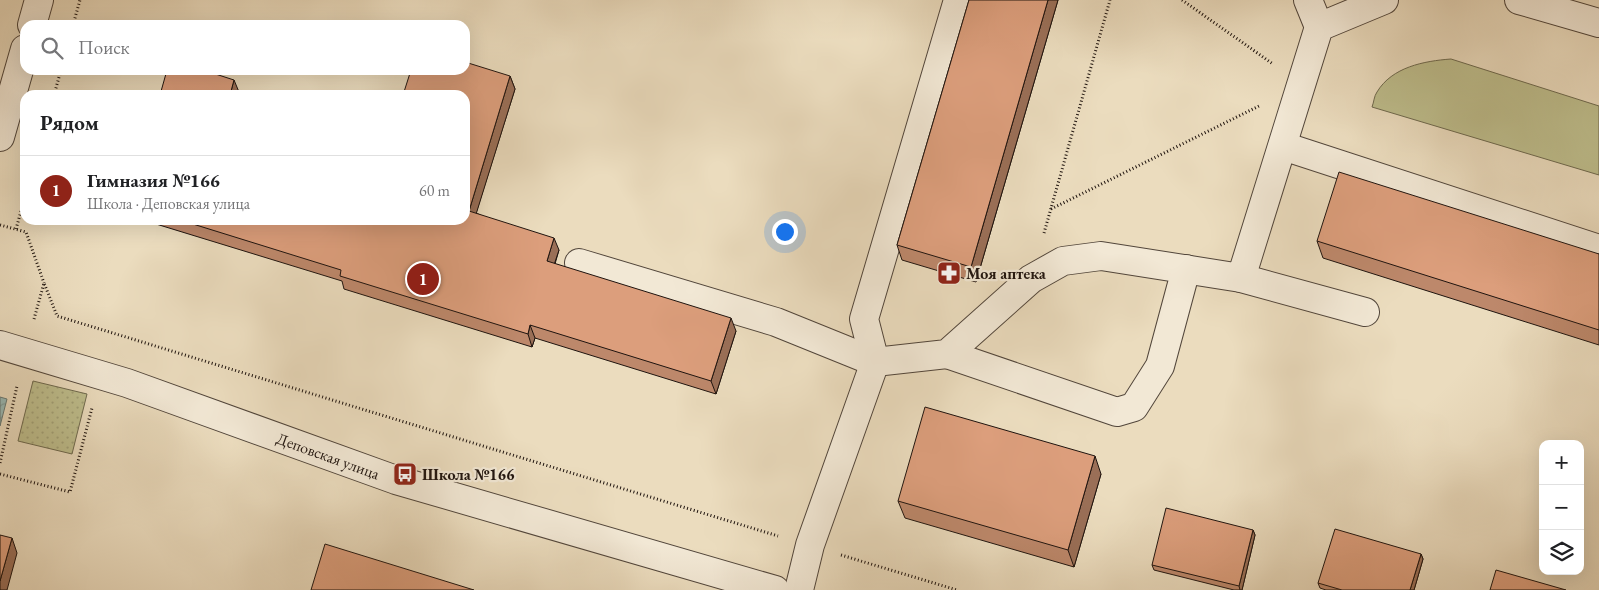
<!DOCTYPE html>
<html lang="ru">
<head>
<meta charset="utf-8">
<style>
	body { margin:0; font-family:"EB Garamond",serif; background:#f2f2f2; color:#202124 }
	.controls { position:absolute; right:15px; bottom:15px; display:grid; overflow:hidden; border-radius:10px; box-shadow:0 5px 20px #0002 }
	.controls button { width:45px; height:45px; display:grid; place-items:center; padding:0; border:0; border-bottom:1px solid #e0e0e0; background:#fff; color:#202124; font:25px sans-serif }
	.you { position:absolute; left:784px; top:231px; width:18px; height:18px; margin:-12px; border:4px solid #fff; border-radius:50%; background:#1a73e8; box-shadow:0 0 0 8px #1a73e833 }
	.badge { display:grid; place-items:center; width:32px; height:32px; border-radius:50%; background:#8f2418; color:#fff; font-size:16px; font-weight:700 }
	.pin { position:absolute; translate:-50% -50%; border:2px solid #fff; box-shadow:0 1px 5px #0006 }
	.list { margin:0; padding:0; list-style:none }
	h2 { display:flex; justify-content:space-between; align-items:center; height:65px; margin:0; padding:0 20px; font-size:21px }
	h2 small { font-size:16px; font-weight:400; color:#757577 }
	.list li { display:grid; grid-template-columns:32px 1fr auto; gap:15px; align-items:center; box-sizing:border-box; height:70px; padding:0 20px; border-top:1px solid #e0e0e0 }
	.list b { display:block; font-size:19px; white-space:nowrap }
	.list p { margin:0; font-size:16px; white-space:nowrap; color:#757577 }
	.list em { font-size:16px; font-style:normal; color:#757577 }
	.icon { flex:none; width:28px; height:28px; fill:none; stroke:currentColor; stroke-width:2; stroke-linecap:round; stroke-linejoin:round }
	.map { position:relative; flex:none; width:1599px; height:590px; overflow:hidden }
	.search { position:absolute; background:#fff; box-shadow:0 5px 20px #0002; left:20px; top:20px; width:450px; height:55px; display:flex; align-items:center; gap:12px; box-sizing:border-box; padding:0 18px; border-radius:15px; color:#757577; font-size:19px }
	.panel { position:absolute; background:#fff; box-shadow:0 5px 20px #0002; left:20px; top:90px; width:450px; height:135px; border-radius:15px }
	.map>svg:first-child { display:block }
</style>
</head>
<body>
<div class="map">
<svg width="1599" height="590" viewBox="0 0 1599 590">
	<defs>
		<pattern id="grass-dots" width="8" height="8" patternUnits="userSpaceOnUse" patternTransform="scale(1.25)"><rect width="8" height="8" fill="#bebe8d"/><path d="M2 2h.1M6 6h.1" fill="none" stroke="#a3a278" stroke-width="1.8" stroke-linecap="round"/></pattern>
		<pattern id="water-waves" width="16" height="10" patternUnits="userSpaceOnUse" patternTransform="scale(1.25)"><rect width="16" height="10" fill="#99bab6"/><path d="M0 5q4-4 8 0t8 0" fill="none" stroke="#839f9b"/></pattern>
	</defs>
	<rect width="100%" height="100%" fill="#ebdcbe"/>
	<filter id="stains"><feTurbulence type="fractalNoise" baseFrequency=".004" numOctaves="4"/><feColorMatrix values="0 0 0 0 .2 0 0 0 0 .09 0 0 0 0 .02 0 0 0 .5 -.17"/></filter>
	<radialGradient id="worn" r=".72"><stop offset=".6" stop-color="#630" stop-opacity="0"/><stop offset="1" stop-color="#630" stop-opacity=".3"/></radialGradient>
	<polygon fill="url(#grass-dots)" stroke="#6e694e" points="33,381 87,394 72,454 18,441"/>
	<path fill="#bebe8d" stroke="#6e694e" d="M 1451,59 L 1599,106 L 1599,175 L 1372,107 C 1374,102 1374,96 1377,92 C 1392,67 1424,61 1451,59 Z"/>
	<polygon fill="url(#water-waves)" stroke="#687873" points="0,397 7,399 0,426"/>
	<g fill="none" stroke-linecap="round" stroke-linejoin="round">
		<g stroke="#52463b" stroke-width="30">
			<g id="minor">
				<polyline points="1308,0 1319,27"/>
				<polyline points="1519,0 1599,23"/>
				<polyline points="32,25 39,0"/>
				<polyline points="0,137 25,49"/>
				<polyline points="1283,146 1599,249"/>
				<polyline points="579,263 776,322 875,362 947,354 1031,279 1063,261 1101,256 1241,278 1319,27 1384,0"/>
				<polyline points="1241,278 1365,312"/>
				<polyline points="0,345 127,383 396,480 775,590"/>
				<polyline points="947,354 1117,412 1134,407 1160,366 1186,269"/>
				<polyline points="799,590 810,545 875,362 864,319 958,0"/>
			</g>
		</g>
		<g stroke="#1f140f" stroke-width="3" stroke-dasharray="1 2.5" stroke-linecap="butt">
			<polyline points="1182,0 1273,64"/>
			<polyline points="73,25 80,0"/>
			<polyline points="54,95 61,70"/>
			<polyline points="1051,209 1259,106"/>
			<polyline points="0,225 26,232 44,283"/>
			<polyline points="16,229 25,197"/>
			<polyline points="1044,233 1110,0"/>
			<polyline points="34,319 44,283 57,316 778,536"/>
			<polyline points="0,463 17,386"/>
			<polyline points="0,474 70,492 92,408"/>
			<polyline points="841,555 957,590"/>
		</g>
		<use href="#minor" stroke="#f2e8d5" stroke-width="28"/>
	</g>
	<g fill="#bd886b" stroke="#1f140f">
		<polygon points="969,0 1058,0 976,282 902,260 897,245"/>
		<polygon points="510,76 515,89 476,213 559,250 555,264 736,331 716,394 535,338 532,347 344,289 342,281 143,220 465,220"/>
		<polygon points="1317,241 1599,254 1599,345 1323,258"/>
		<polygon points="1101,474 1074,567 905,518 898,501"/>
		<polygon points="1253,530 1255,535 1242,590 1234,590 1154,570 1152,565"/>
		<polygon points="1421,554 1423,559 1414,590 1326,590 1320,588 1318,583"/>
	</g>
	<g fill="#9a6f57" stroke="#1f140f">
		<polygon points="1048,0 1058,0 976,282 971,267"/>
		<polygon points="510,76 515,89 473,224 469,211"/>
		<polygon points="234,80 239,92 238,95 230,95"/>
		<polygon points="554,238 559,250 551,274 547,261"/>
		<polygon points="731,318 736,331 716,394 711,381"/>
		<polygon points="530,325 535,338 532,347 528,334"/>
		<polygon points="1095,456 1101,474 1074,567 1068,550"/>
		<polygon points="1253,530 1255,535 1242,590 1240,590 1239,586"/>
		<polygon points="12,538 17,553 7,590 0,590 0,581"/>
		<polygon points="1421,554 1423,559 1414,590 1410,590"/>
	</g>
	<g fill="#dc9e7c" stroke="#1f140f">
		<polygon points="969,0 1048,0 971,267 897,245"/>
		<polygon points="465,62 510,76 469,211 554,238 547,261 731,318 711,381 530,325 528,334 340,276 341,270 180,220 465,220 465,95 403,95 411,70 465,70"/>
		<polygon points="167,70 203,70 234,80 230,95 160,95"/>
		<polygon points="1339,172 1599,254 1599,330 1317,241"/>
		<polygon points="925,407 1095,456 1068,550 898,501"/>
		<polygon points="1166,508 1253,530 1239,586 1152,565"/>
		<polygon points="1335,529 1421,554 1410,590 1342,590 1318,583"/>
		<polygon points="0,535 12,538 0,581"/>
		<polygon points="325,544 474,590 311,590"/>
		<polygon points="1496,570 1566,590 1490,590"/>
	</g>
	<defs>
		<g id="pharmacy-square" transform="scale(1.25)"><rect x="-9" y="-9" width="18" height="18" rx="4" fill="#8f2418" stroke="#f2e8d5"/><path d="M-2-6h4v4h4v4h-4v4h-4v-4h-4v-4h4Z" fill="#fff"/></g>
		<g id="bus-square" transform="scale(1.25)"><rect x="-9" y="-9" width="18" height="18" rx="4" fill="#8f2418" stroke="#f2e8d5"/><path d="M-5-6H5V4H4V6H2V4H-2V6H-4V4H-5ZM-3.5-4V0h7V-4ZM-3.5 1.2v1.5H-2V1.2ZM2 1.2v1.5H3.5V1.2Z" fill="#fff"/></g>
	</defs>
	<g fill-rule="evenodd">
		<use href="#pharmacy-square" x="949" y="273"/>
		<use href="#bus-square" x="405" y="474"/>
	</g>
	<g text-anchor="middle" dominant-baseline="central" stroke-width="4.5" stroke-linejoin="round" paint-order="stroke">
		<g font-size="16" font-weight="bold" fill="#1f140f" stroke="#f2e8d5" text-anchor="start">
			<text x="966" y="273">Моя аптека</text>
			<text x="422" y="474">Школа №166</text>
		</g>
		<g font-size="16" fill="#1f140f" stroke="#f2e8d5">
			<text transform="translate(328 456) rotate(20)">Деповская улица</text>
		</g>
	</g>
	<rect width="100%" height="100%" filter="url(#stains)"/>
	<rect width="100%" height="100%" fill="url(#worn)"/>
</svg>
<div class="controls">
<button>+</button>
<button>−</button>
<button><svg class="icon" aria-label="layers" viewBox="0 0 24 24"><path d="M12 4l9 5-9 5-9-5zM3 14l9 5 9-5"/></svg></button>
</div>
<div class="you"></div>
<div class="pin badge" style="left:423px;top:279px">1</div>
<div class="search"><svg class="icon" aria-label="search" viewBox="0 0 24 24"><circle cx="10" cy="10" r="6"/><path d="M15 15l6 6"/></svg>Поиск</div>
<section class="panel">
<h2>Рядом<small></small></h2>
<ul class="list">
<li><span class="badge">1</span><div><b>Гимназия №166</b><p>Школа · Деповская улица</p></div><em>60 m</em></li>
</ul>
</section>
</div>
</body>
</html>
